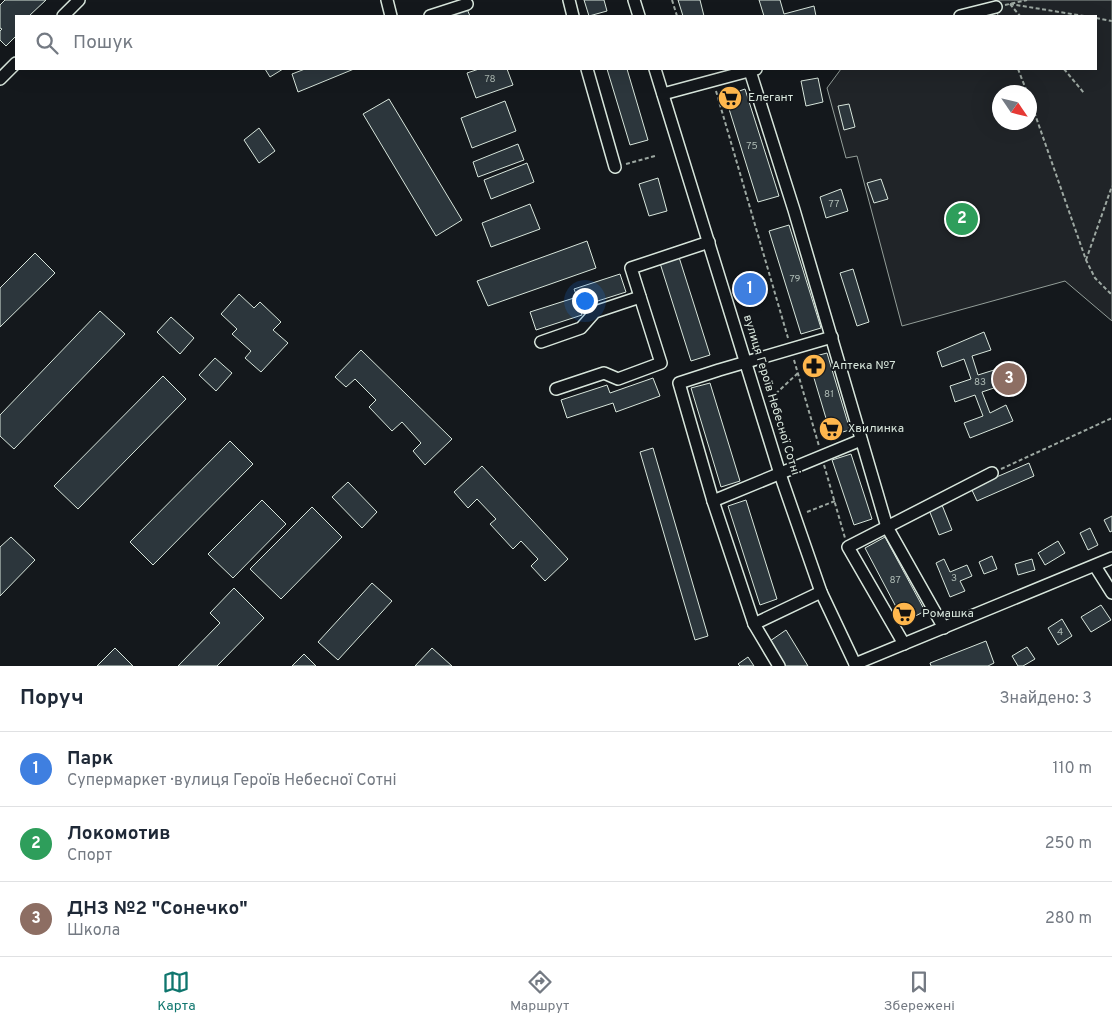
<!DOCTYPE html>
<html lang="uk">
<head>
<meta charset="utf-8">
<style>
	body { margin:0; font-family:Overpass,sans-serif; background:#f6f6f7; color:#1f2937 }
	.compass { position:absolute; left:992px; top:85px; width:45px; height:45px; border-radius:50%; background:#fff; box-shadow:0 5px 20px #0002; rotate:125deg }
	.you { position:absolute; left:584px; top:300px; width:18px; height:18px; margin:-12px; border:4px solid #fff; border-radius:50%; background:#1a73e8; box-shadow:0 0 0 8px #1a73e833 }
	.badge { display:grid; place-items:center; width:32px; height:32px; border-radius:50%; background:#0f766e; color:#fff; font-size:16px; font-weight:700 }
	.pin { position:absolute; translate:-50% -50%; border:2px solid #fff; box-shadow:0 1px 5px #0006 }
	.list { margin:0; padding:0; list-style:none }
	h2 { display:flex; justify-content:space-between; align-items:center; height:65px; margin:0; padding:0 20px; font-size:21px }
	h2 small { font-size:16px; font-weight:400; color:#747a83 }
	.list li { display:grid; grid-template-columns:32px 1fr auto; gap:15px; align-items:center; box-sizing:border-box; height:75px; padding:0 20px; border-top:1px solid #e0e1e3 }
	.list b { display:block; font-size:19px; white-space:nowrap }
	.list p { margin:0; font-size:16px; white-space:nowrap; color:#747a83 }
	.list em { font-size:16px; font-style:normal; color:#747a83 }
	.icon { flex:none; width:28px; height:28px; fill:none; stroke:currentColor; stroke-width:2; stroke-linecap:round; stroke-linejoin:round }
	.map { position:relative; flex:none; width:1112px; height:666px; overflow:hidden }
	.search { position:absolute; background:#fff; box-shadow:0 5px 20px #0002; left:15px; right:15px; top:15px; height:55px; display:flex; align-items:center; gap:12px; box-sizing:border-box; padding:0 18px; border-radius:0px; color:#747a83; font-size:19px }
	.sheet { height:290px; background:#fff }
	nav { display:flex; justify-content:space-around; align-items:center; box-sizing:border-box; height:70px; border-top:1px solid #e0e1e3; background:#fff; font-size:14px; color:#747a83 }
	nav a { display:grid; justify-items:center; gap:2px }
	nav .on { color:#0f766e }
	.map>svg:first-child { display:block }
</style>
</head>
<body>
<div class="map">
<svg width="1112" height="666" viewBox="0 0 1112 666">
	<rect width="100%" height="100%" fill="#14181c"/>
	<path fill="#202428" stroke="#939e99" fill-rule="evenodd" d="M 995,0 L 1112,0 L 1112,321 L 1065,281 L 902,326 L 857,156 L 846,158 L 827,88 L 841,69 L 1096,69 L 1096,16 L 998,16 ZM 1000,92 L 1030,92 L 1030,122 L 1000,122 Z"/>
	<g fill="#2c363c" stroke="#d8e6dc">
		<polygon points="5,0 46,0 29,16 16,16 16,36 6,46 0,40 0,31 2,29 0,28 0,5"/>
		<polygon points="584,0 604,0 607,11 589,16"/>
		<polygon points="678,0 700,0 704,16 683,16"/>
		<polygon points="759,0 780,0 784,14 814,6 816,16 764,16"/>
		<polygon points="467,9 470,16 450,16"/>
		<polygon points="265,69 283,69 270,77"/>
		<polygon points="305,69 354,69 298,92 292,74"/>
		<polygon points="479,69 507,69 513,85 476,98 467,73"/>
		<polygon points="607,69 627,69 648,140 630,145"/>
		<polygon points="818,78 823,102 806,106 801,81"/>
		<polygon points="745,89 779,196 758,202 725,96"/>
		<polygon points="389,99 462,220 436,236 363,114"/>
		<polygon points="505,101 516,131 472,148 461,118"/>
		<polygon points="849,104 855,127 844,130 838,106"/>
		<polygon points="259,128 275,151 259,163 244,140"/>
		<polygon points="518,144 524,160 478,177 473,162"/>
		<polygon points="527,163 534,182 491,199 484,180"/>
		<polygon points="658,178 667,211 649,216 639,184"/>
		<polygon points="881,179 888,199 874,203 867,183"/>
		<polygon points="841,189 848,211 826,218 820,197"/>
		<polygon points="530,204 540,229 491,247 482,223"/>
		<polygon points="789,225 821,328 801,334 769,231"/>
		<polygon points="587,241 596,268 488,306 477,281"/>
		<polygon points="35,253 55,273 0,327 0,288"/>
		<polygon points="678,254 710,355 691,361 659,260"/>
		<polygon points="853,269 869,322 857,326 840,273"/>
		<polygon points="620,274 626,292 579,307 582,315 536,330 530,312 577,297 574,289"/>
		<polygon points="756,280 757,291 744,294 741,286"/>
		<polygon points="239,294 254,308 260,302 281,322 273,330 288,343 261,372 245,358 251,351 232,334 237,329 221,314"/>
		<polygon points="100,311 125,334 14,449 0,436 0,415"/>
		<polygon points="171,317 194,338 180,354 157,332"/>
		<polygon points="984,332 991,350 972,356 978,375 994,370 1000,386 982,392 990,413 1006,405 1013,421 970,438 964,423 983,416 975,395 955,402 950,386 971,379 964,359 942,367 937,352"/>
		<polygon points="361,350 452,439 425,465 413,451 421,443 402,422 392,431 369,407 376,400 355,379 346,387 335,377"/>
		<polygon points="827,353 850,430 831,435 808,358"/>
		<polygon points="215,358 232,373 216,391 199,375"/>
		<polygon points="163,376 186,399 78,509 54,486"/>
		<polygon points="653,378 660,396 616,412 613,403 567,418 561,400 607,385 610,393"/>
		<polygon points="710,383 740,481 721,487 691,388"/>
		<polygon points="230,441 253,464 153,565 130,542"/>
		<polygon points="653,448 708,636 695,640 640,452"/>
		<polygon points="851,454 872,519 854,525 832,460"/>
		<polygon points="1029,463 1034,476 977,501 971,488"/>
		<polygon points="482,466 568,559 545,581 531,566 538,559 521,541 513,549 490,524 496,519 477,499 468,508 454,492"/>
		<polygon points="348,482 377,512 362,528 332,497"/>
		<polygon points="262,500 286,524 233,578 208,554"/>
		<polygon points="746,500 777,599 760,605 728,506"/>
		<polygon points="942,505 952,530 939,535 929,510"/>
		<polygon points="312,507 342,537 281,599 250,569"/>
		<polygon points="1112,516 1112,531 1110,532 1104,520"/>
		<polygon points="1090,528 1098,545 1088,550 1080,533"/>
		<polygon points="11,537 35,560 0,596 0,547"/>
		<polygon points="885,537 925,611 904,622 865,548"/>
		<polygon points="1058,541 1065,553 1045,565 1038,553"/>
		<polygon points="992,556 997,569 984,574 979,562"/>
		<polygon points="944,559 950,572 967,565 972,576 960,581 965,591 950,597 936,563"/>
		<polygon points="1032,559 1035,570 1018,575 1015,564"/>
		<polygon points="372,583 392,601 338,660 318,642"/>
		<polygon points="234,588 264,618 217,666 178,666 220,623 210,613"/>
		<polygon points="1101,605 1111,620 1091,632 1081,617"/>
		<polygon points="1062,619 1072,636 1058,645 1048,628"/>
		<polygon points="786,630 808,666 785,666 770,641"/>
		<polygon points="986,641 994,663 988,666 931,666 930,663"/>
		<polygon points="1027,647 1035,659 1023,666 1018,666 1012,656"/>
		<polygon points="115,648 133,666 97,666"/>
		<polygon points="432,648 452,666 415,666"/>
		<polygon points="304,654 316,666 292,666"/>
		<polygon points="748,657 754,666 740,666 738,664"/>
	</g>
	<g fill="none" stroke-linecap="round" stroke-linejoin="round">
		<g stroke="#d8e6dc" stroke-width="14">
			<g id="minor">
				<polyline points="387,0 391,16"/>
				<polyline points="569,0 573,16"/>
				<polyline points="634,0 639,16"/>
				<polyline points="63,16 79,0"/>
				<polyline points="430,16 467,4"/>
				<polyline points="960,16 996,7"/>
				<polyline points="587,69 615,167"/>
				<polyline points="655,69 780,474 821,592 856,666"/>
				<polyline points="750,71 794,210 887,527 944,628"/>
				<polyline points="0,79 16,63"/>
				<polyline points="663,94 756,69"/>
				<polyline points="541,342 581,328 595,312 640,297"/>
				<polyline points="556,389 604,373 618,379 661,363 631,268 709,242"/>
				<polyline points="713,501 861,440"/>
				<polyline points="1095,566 1112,593"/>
				<polyline points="754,624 821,592"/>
				<polyline points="904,644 848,547 992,473"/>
				<polyline points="855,664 1112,558"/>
				<polyline points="779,666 754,624 713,501 679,383 719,370 832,337"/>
			</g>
		</g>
		<g stroke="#9da8a2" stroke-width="2" stroke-dasharray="4 2.5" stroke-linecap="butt">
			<polyline points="672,0 677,16"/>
			<polyline points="1010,4 1084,16"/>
			<polyline points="1010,4 1020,16"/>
			<polyline points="1005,5 1027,0"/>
			<polyline points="1096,18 1112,21"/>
			<polyline points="1018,69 1027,92"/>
			<polyline points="1064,69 1084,93"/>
			<polyline points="716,91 788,338"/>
			<polyline points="1030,100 1086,260 1095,278 1112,295"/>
			<polyline points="626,164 655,156"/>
			<polyline points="1086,260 1112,186"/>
			<polyline points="794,360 819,446"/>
			<polyline points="771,398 798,373"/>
			<polyline points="824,465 845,538"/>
			<polyline points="1001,469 1112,418"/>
			<polyline points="807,512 835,501"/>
		</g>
		<use href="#minor" stroke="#14181c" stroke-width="11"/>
	</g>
	<defs>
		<g id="supermarket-disc" transform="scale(1.25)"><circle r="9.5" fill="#ffb74d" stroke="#14181c"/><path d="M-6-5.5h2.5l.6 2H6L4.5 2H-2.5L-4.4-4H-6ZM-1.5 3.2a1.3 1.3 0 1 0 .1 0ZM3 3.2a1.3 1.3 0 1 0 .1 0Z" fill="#111"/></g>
		<g id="pharmacy-disc" transform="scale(1.25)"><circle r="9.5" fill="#ffb74d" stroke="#14181c"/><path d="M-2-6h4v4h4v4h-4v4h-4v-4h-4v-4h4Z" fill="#111"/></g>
	</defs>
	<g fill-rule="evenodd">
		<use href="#supermarket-disc" x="730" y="98"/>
		<use href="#pharmacy-disc" x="814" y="366"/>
		<use href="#supermarket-disc" x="831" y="429"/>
		<use href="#supermarket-disc" x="904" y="614"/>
	</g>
	<g text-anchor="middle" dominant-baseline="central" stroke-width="4" stroke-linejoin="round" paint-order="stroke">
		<g font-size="10" fill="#adbab4">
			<text x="490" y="79">78</text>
			<text x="752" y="146">75</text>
			<text x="834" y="204">77</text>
			<text x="795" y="279">79</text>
			<text x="980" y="382">83</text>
			<text x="829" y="394">81</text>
			<text x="954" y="578">3</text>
			<text x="895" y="580">87</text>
			<text x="1060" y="632">4</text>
		</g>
		<g font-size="12" fill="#d8e6dc" stroke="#14181c" text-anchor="start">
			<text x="748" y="98">Елегант</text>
			<text x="832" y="366">Аптека №7</text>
			<text x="848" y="429">Хвилинка</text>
			<text x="922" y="614">Ромашка</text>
		</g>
		<g font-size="12" fill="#d8e6dc" stroke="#14181c">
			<text transform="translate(771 395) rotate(73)">вулиця Героїв Небесної Сотні</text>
		</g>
	</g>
</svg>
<svg class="compass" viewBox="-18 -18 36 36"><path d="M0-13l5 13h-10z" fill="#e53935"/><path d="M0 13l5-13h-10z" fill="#747a83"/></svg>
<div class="you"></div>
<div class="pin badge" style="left:750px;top:289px;background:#3f7fe0">1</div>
<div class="pin badge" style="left:962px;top:219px;background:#2e9e5b">2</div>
<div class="pin badge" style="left:1009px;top:379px;background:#8d6e63">3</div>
<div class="search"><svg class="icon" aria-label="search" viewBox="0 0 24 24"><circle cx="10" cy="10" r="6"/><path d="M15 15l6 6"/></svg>Пошук</div>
</div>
<section class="sheet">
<h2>Поруч<small>Знайдено: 3</small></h2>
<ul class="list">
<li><span class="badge" style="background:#3f7fe0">1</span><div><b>Парк</b><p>Супермаркет · вулиця Героїв Небесної Сотні</p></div><em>110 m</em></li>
<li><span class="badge" style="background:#2e9e5b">2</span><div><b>Локомотив</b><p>Спорт</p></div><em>250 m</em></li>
<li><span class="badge" style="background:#8d6e63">3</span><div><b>ДНЗ №2 &quot;Сонечко&quot;</b><p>Школа</p></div><em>280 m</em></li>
</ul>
</section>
<nav>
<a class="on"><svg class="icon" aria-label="map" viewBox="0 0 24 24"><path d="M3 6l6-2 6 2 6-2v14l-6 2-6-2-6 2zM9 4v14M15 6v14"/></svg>Карта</a>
<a><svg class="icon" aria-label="directions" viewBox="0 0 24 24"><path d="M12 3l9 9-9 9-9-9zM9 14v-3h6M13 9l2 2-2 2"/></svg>Маршрут</a>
<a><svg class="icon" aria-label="saved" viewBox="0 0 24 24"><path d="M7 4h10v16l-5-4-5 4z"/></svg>Збережені</a>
</nav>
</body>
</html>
